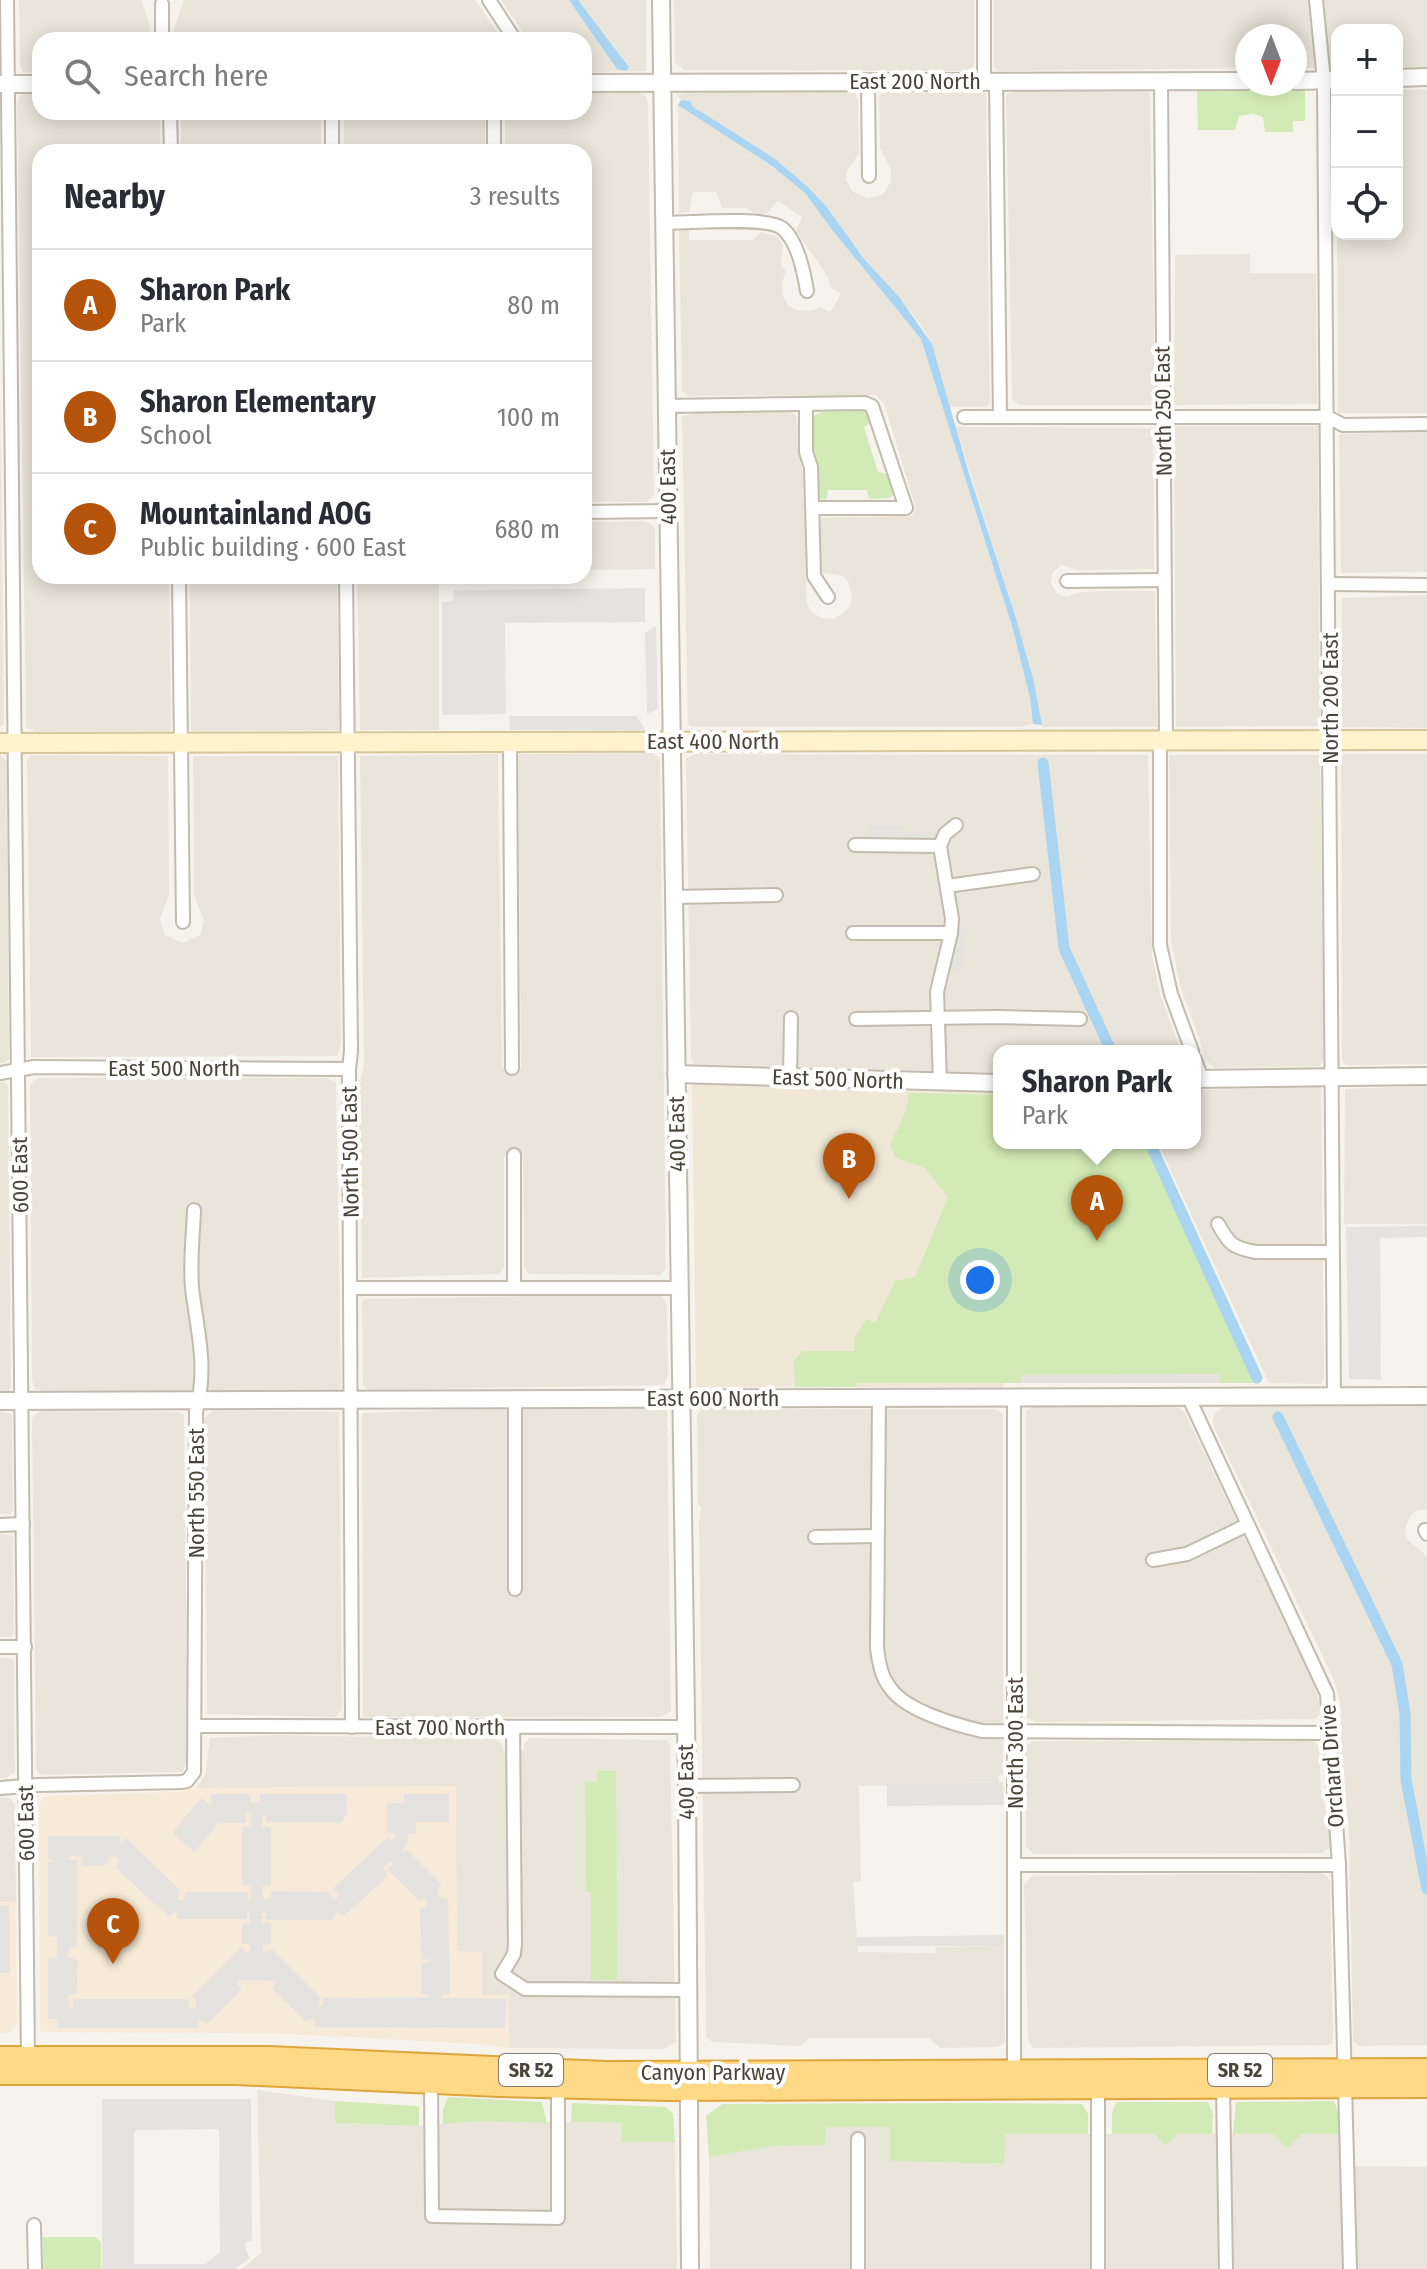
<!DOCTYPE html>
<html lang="en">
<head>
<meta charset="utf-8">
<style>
	body { margin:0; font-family:"Fira Sans Condensed",sans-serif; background:#f7f7f7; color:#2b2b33 }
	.controls { position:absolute; right:24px; top:24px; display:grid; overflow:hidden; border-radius:16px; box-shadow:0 4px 20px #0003 }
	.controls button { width:72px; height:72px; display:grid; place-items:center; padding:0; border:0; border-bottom:2px solid #e1e1e2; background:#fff; color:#2b2b33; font:40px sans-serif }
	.compass { position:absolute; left:1235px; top:24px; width:72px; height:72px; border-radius:50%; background:#fff; box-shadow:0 4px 20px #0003; rotate:180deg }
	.you { position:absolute; left:980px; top:1280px; width:28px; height:28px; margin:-20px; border:6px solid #fff; border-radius:50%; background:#1a73e8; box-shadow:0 0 0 12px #1a73e833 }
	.badge { display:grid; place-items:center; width:52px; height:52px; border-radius:50%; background:#b45309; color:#fff; font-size:26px; font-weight:700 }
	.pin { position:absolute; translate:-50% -66px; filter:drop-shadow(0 2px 4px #0008) }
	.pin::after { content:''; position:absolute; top:42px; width:28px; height:24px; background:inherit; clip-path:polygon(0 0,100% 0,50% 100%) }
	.popup { position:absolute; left:993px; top:1045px; width:208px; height:104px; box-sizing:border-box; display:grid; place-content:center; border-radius:16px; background:#fff; filter:drop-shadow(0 2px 6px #0005); font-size:26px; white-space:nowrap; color:#7c7c81 }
	.popup b { font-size:30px; color:#2b2b33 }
	.popup::after { content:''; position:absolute; left:50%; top:100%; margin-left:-16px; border:16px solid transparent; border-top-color:#fff }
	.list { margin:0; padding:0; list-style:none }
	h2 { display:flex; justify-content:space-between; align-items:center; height:104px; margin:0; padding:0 32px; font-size:34px }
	h2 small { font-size:26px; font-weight:400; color:#7c7c81 }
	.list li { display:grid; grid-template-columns:52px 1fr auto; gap:24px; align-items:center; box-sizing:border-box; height:112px; padding:0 32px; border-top:2px solid #e1e1e2 }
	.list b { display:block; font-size:30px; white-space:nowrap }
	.list p { margin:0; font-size:26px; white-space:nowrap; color:#7c7c81 }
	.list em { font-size:26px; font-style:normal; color:#7c7c81 }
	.icon { flex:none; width:44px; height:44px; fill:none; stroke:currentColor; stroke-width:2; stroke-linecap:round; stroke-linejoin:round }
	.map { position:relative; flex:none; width:1427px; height:2269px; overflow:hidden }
	.search { position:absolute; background:#fff; box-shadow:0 4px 20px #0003; left:32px; top:32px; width:560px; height:88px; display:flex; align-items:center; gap:20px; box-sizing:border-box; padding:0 28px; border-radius:24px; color:#7c7c81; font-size:30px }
	.panel { position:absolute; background:#fff; box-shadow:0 4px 20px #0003; left:32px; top:144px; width:560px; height:440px; border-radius:24px }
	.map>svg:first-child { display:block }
</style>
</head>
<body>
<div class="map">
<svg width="1427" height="2269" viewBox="0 0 1427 2269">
	<rect width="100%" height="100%" fill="#f6f3ec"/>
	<g fill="#eae5da">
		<polygon points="19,0 141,0 149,22 150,40 40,40 40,73 23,72 20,66"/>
		<polygon points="184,0 475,0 503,40 174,40 174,28"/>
		<polygon points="501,0 569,0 616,64 629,66 578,0 646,0 646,71 584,72 584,40 528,40"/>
		<polygon points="674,0 974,0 974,66 971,70 963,71 684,70 675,62"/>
		<polygon points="994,0 1427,0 1427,68 1397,68 1397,30 1337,30 1337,68 1295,68 1295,36 1247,36 1247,68 998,71 994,67"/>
		<polygon points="1427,89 1427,413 1338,413 1337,234 1397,234 1397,90"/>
		<polygon points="853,91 858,99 859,153 847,171 846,180 853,192 868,198 879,196 885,192 891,181 891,169 880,148 879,97 882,92 986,93 990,404 987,407 950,407 932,344 920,323 864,259 826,206 808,187 774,158 692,106 690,101 681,100 677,95 688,92"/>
		<polygon points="1014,91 1150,92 1155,405 1019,405 1012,399 1006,95"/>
		<polygon points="638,92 646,96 648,103 654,494 648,501 643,502 584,502 584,152 505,152 505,112 584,112 584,93"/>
		<polygon points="24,94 40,94 40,112 160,112 160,152 40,152 40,576 169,576 171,731 36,731 27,728 26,725 17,104 19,97"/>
		<polygon points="678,105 772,166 805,193 833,231 921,339 1012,626 1030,698 1033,724 1020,727 692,727 688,724 682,416 698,413 791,412 796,415 803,476 807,604 812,612 821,618 833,619 843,614 850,606 852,597 849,583 843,576 821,572 821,518 912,516 916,509 884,403 876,395 689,396 682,391 679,231 689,230 689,240 753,240 761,232 778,237 783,245 781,264 786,272 782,282 783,296 788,305 796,310 811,311 820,307 830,312 841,294 831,288 828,277 796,231 802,217 778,201 767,213 759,216 746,208 722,208 716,192 693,192 689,212 679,213"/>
		<rect x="181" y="112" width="140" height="40"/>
		<rect x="344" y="112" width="141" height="40"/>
		<polygon points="1250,254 1250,273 1316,273 1317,404 1174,405 1175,255"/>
		<polygon points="0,379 4,724 0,728"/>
		<polygon points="1174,426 1318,426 1320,726 1176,727"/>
		<polygon points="956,427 1153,428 1154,569 1078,570 1061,565 1052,573 1051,583 1057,594 1067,597 1081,592 1106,591 1153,591 1155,593 1157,727 1042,727 1033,678 1015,615"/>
		<polygon points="1427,432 1427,572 1341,573 1339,434"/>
		<polygon points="643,521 650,523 655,529 655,569 584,570 584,522"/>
		<polygon points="190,576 337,576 339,730 191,731"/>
		<polygon points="357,576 439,576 439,730 360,730"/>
		<polygon points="1427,595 1427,728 1341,727 1342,598"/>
		<polygon points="652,753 660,759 666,1269 660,1275 529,1274 524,1268 523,1157 504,1156 504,1266 500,1274 362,1278 359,1089 364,1064 360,756 498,754 502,1067 521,1068 518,754"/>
		<polygon points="694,754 1148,755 1152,955 1160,994 1181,1051 999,1051 999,1073 694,1064 691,1058 686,759"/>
		<polygon points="1341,754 1427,754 1427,1064 1349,1065 1344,1064 1342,1058"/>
		<polygon points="0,755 7,762 9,1059 5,1063 0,1063"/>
		<polygon points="31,755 168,756 169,896 160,919 165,935 183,943 200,935 204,921 194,895 193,756 338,756 341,1045 337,1056 31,1057 27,760"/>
		<polygon points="1169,755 1320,755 1324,1056 1320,1066 1214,1068 1207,1060 1180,986 1171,940"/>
		<polygon points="40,1078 326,1078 336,1082 341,1389 336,1391 215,1392 192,1389 190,1392 44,1391 35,1389 32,1380 30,1086 34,1080"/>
		<polygon points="0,1082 6,1083 8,1087 11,1388 9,1391 0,1391"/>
		<polygon points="1427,1086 1427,1224 1344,1224 1345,1089"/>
		<polygon points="1321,1087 1324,1379 1321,1384 1269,1383 1158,1143 1195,1143 1195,1090"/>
		<polygon points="660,1294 667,1304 668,1376 664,1385 368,1390 363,1386 362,1302 365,1299"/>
		<polygon points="1427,1404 1427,1509 1416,1511 1411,1515 1405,1529 1407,1539 1427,1556 1427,2045 1359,2046 1353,2041 1349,1826 1340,1766 1342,1731 1340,1701 1334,1680 1214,1427 1213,1418 1215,1413 1226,1405"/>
		<polygon points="1168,1405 1179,1408 1185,1413 1310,1673 1321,1707 1320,1714 1315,1719 1036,1722 1027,1718 1026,1411 1033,1406"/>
		<polygon points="528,1407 661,1407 667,1410 671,1711 661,1717 363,1717 362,1413"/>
		<polygon points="702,1409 995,1409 1003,1414 1003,1775 999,1775 999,1782 859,1786 861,1881 853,1882 858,1952 935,1953 936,1947 1004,1946 1005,2043 997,2047 940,2048 929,2038 810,2038 800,2046 712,2042 706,2037 699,1522 701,1507 698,1504 697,1414"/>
		<polygon points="213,1410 339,1412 342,1709 335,1717 207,1714 204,1419"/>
		<polygon points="41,1411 179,1412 184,1415 188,1761 182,1772 47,1775 39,1774 36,1769 32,1419 35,1414"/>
		<polygon points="0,1412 12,1414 13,1510 10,1514 0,1514"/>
		<polygon points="0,1534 13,1536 14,1633 12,1637 0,1637"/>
		<polygon points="0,1658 12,1658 14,1660 15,1772 6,1778 0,1778"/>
		<polygon points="275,1735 495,1739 502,1744 503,1751 524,1750 524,1744 530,1738 667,1740 670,1744 676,2042 662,2049 509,2048 509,1996 481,1995 457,1952 455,1787 196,1788 205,1775 210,1738"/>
		<polygon points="1034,1741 1310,1741 1316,1743 1319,1750 1321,1790 1333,1842 1330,1848 1321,1853 1034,1854 1026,1847 1025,1752 1027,1745"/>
		<polygon points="0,1798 10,1798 15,1805 16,1902 0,1902"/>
		<polygon points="1322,1873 1327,1876 1330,1882 1333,2043 1327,2045 1142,2047 1034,2048 1031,2045 1028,2039 1024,1885 1032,1876"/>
		<polygon points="257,2090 335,2101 336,2123 419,2126 479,2121 622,2123 621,2142 675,2142 677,2269 241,2269 261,2253"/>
		<polygon points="825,2127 891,2127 890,2161 1003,2164 1004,2134 1273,2134 1287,2147 1300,2134 1353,2134 1354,2166 1427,2167 1427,2269 710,2269 709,2157 773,2146 825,2145"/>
	</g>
	<g fill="#f7ead8">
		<polygon points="456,1786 457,1951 482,1952 482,1995 509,1995 509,2048 480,2044 270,2033 42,2032 40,2029 39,1805 44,1796 178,1792 196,1788"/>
		<polygon points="0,1902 16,1902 17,2023 9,2033 0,2033"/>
	</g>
	<polygon fill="#efe8d6" points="692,1082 930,1092 999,1090 999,1143 1004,1143 1003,1387 696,1387"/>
	<g fill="#d2eab5">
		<polygon points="1305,90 1305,121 1293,121 1293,132 1265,132 1263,117 1253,114 1239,116 1235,130 1198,130 1197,91"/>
		<path d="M 864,411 L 869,413 L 872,422 L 864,427 L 878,472 L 888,474 L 893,495 L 889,498 L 869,499 L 867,490 L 828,490 L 827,498 L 822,500 L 819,497 C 819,470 810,443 814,416 L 822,412 Z"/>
		<polygon points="909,1093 999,1095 999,1143 1146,1143 1257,1383 856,1383 856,1387 795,1387 794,1361 803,1351 855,1351 854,1339 866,1319 875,1323 895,1281 915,1277 948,1197 925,1168 896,1158 890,1145 906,1110"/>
		<polygon points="597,1771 616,1771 617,1980 591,1980 591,1893 586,1892 585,1782 597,1782"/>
		<polygon points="448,2097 542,2102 547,2123 479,2121 443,2124 443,2109"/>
		<polygon points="335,2101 416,2106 419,2107 419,2126 335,2123"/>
		<polygon points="1334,2101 1338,2112 1338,2134 1301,2134 1287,2148 1273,2134 1233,2134 1236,2102"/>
		<polygon points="1116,2102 1208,2102 1213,2114 1212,2134 1178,2134 1165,2146 1155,2134 1112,2134 1112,2113"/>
		<polygon points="572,2103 666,2107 673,2114 675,2142 621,2142 622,2123 571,2122"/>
		<polygon points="980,2103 1082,2104 1088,2114 1088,2134 1005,2134 1004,2164 890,2161 890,2127 826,2127 825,2145 773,2146 709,2157 706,2116 722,2104"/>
		<polygon points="43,2237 95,2237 101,2242 101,2269 43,2269"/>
	</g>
	<g fill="#e5e3e0" fill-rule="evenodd">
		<polygon points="645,588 645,622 505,623 506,714 442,715 442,602 453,601 454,590"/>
		<polygon points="656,626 658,709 647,714 645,633"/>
		<polygon points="509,716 637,716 645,730 510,730"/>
		<polygon points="871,825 904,825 904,832 937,832 937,840 871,840"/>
		<polygon points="959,925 969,926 959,972 949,969"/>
		<polygon points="1427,1226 1427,1237 1380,1238 1381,1380 1349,1379 1346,1227"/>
		<polygon points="1220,1374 1220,1383 1021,1383 1021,1375"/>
		<polygon points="1003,1782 1004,1805 887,1806 887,1784"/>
		<path d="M 211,1794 L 250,1794 L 252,1804 L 260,1802 L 260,1794 L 347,1794 L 347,1813 L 341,1823 L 266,1822 L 266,1816 L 263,1814 L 262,1827 L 271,1827 L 271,1886 L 262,1886 L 264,1900 L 270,1898 L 271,1891 L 330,1892 L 332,1899 L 336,1899 L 339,1895 L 332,1889 L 388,1837 L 391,1840 L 396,1839 L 395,1833 L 387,1833 L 387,1803 L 404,1803 L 404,1794 L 449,1794 L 449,1822 L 416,1822 L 416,1833 L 408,1834 L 407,1845 L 400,1854 L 407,1850 L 442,1885 L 437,1890 L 439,1897 L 448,1899 L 450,1994 L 443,1995 L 441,1998 L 506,1999 L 505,2028 L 315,2027 L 314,2018 L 306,2022 L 272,1989 L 276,1981 L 240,1980 L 236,1983 L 242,1989 L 207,2024 L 199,2019 L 198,2028 L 58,2028 L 57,2019 L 48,2019 L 48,1958 L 57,1957 L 57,1937 L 48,1936 L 48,1862 L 57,1861 L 48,1859 L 48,1836 L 119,1836 L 120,1843 L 126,1838 L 181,1891 L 178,1895 L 178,1900 L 183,1900 L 186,1892 L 248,1892 L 248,1899 L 251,1900 L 251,1885 L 242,1885 L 242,1827 L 251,1827 L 251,1813 L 246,1813 L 246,1823 L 219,1823 L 194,1852 L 172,1833 L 201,1798 L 211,1805 ZM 70,1856 L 82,1857 L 82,1866 L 107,1865 L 108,1857 L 117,1857 L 119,1862 L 115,1867 L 169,1917 L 176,1910 L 177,1919 L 247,1919 L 247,1913 L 250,1912 L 250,1922 L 242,1924 L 242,1944 L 249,1944 L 251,1950 L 246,1952 L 241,1947 L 192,1996 L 197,2003 L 195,2008 L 189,2007 L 189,1999 L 73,1999 L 73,2007 L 69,2008 L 68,1995 L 77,1994 L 78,1960 L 68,1957 L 69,1948 L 77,1947 L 77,1860 L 69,1860 ZM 390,1861 L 393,1864 L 387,1869 L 419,1901 L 424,1897 L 428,1902 L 425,1908 L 420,1908 L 421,1959 L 428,1959 L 430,1962 L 421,1964 L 421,1994 L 428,1994 L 430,1997 L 323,1998 L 323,2005 L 320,2007 L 318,2002 L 321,1998 L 272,1949 L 266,1952 L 263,1951 L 263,1945 L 271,1944 L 271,1923 L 262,1922 L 262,1913 L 266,1913 L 266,1920 L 333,1920 L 337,1911 L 344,1916 L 388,1876 L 383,1868 Z"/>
		<polygon points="0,1906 9,1906 10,1973 0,1973"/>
		<polygon points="1004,1935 1004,1946 857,1946 857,1937"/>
		<path d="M 102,2099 L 251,2099 L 252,2241 L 245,2242 L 246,2251 L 250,2258 L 235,2269 L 102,2269 ZM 219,2129 L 220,2253 L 205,2264 L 134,2264 L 134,2133 L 137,2130 Z"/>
	</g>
	<g fill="#a9d4f2">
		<polygon points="569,0 578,0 629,67 626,71 617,69"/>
		<polygon points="681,100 691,101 692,106 774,158 808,187 826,206 864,259 899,297 932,344 968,470 1015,615 1033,678 1042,725 1033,724 1030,698 1012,626 921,339 833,231 805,193 772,166 678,105"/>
	</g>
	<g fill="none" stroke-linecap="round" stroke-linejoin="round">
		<g stroke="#a9d4f2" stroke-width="11">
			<polyline points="1043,763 1064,948 1111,1051"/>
			<polyline points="1150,1143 1257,1378"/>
			<polyline points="1278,1417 1397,1664 1405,1714 1406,1780 1427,1889"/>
		</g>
		<g stroke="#c2bbae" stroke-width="16">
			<g id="minor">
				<polyline points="7,0 28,2061"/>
				<polyline points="489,0 515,40"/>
				<polyline points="1316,0 1324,81 1334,1396"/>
				<polyline points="162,4 162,40"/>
				<polyline points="868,81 869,176"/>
				<polyline points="984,81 984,0"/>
				<polyline points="996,81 1000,417"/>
				<polyline points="1161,81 1166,740"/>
				<polyline points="170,112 171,152"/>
				<polyline points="332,112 332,152"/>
				<polyline points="494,112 494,152"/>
				<path d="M 664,223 C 687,223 766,216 782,228 C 798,241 804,272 807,291"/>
				<polyline points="806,404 806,452 811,467 814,576 828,597"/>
				<polyline points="667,406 865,403 872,406 906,508 813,508"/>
				<polyline points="964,417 1328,417 1343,425 1427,424"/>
				<polyline points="584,512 668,511"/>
				<polyline points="179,576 183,922"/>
				<polyline points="346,576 351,1051 349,1069 352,1727"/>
				<polyline points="1067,581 1165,580"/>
				<polyline points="1329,584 1427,585"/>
				<polyline points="1160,740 1160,945 1171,994 1192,1051"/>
				<polyline points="510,744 512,1068"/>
				<polyline points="855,845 940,846"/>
				<polyline points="947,886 1033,874"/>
				<polyline points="674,897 776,895"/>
				<polyline points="853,933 951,933"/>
				<polyline points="856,1019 997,1017 1080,1019"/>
				<polyline points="1195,1060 1202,1079"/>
				<polyline points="0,1073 34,1067 349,1069"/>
				<polyline points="790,1077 791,1018"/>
				<polyline points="940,1082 937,992 951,933 952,919 940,846 945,834 956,825"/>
				<polyline points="514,1155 514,1288"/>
				<path d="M 1218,1224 C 1229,1244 1233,1248 1256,1252 L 1332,1252"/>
				<polyline points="351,1288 679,1288"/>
				<polyline points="1188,1396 1327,1694 1339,1865 1350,2269"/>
				<path d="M 879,1397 L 877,1648 C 879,1663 881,1677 891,1689 C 907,1711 956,1725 982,1731 L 1329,1733"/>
				<polyline points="0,1525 23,1524"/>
				<polyline points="1427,1530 1425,1530 1427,1534"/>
				<polyline points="815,1537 877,1536"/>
				<polyline points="1153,1560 1187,1554 1247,1525"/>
				<polyline points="515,1589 515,1399"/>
				<polyline points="0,1647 25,1647"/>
				<polyline points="196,1726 685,1727"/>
				<polyline points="513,1727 515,1944 514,1954 502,1974 525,1989 689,1990"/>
				<polyline points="687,1786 793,1785"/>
				<path d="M 0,1788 L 38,1785 L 181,1782 L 187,1781 L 194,1772 L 196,1412 C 207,1370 199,1338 193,1296 C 189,1269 193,1238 194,1210"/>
				<polyline points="1015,1865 1339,1865"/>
				<polyline points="1014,2073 1014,1397"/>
				<polyline points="431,2083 432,2216 558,2218 558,2088"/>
				<polyline points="1098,2088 1098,2269"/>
				<polyline points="1223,2088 1226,2269"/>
				<polyline points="858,2139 858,2269"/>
				<polyline points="34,2225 35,2269"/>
			</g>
		</g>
		<g stroke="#c2bbae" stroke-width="20">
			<g id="tertiary">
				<polyline points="661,0 687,1786 690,2269"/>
				<polyline points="1397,78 1427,77"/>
				<polyline points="1295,81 1337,80"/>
				<polyline points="584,83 1247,81"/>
				<polyline points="0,84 40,84"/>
				<polyline points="676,1074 999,1083"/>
				<polyline points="1195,1079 1427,1076"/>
				<polyline points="0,1401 1427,1396"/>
			</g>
		</g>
		<g stroke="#d6c79b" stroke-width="22">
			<polyline id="secondary" points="0,743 1427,740"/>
		</g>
		<g stroke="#e0a43c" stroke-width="24">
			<g id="trunk">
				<polyline points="0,2057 269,2057 606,2072 1427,2069"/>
				<polyline points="0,2074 236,2074 500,2086 667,2090 1427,2087"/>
			</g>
		</g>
		<use href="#minor" stroke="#fff" stroke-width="12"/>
		<use href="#tertiary" stroke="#fff" stroke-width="16"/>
		<use href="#secondary" stroke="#fff3cd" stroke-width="18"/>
		<use href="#trunk" stroke="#ffd985" stroke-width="20"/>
	</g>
	<g text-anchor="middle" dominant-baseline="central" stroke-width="8" stroke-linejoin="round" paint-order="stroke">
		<g fill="#fff" stroke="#817c74" stroke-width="2">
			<rect x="499" y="2054" width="64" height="32" rx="6"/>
			<rect x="1208" y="2054" width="64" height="32" rx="6"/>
		</g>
		<g font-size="20" font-weight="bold" fill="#4b4439">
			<text x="531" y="2070">SR 52</text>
			<text x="1240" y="2070">SR 52</text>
		</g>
		<g font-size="22" fill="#4b4439" stroke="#fff">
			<text x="915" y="81">East 200 North</text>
			<text transform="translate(1163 411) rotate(-91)">North 250 East</text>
			<text transform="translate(668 487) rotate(-91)">400 East</text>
			<text transform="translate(1330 698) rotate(-90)">North 200 East</text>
			<text x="713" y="741">East 400 North</text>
			<text x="174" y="1068">East 500 North</text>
			<text transform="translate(838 1079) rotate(2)">East 500 North</text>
			<text transform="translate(677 1134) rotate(-91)">400 East</text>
			<text transform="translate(350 1152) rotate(-91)">North 500 East</text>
			<text transform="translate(20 1175) rotate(-91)">600 East</text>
			<text x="713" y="1398">East 600 North</text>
			<text transform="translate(196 1493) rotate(-90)">North 550 East</text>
			<text x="440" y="1727">East 700 North</text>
			<text transform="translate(1015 1743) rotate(-90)">North 300 East</text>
			<text transform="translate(1332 1766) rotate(-94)">Orchard Drive</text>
			<text transform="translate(686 1782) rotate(-91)">400 East</text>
			<text transform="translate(26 1823) rotate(-91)">600 East</text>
			<text x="713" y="2072">Canyon Parkway</text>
		</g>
	</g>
</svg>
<div class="controls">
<button>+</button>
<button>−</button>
<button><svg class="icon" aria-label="locate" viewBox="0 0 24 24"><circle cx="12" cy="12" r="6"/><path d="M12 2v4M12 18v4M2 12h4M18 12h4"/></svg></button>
</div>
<svg class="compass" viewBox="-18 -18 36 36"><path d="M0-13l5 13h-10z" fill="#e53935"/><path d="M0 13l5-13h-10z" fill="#7c7c81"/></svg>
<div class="you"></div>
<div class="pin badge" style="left:1097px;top:1241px">A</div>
<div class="popup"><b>Sharon Park</b>Park</div>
<div class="pin badge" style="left:849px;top:1199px">B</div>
<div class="pin badge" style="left:113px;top:1964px">C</div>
<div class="search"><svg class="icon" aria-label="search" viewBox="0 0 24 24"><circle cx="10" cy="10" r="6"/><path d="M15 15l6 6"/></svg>Search here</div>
<section class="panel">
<h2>Nearby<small>3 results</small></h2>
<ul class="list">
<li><span class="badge">A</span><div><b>Sharon Park</b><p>Park</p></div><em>80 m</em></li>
<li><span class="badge">B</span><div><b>Sharon Elementary</b><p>School</p></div><em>100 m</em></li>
<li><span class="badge">C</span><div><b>Mountainland AOG</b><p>Public building · 600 East</p></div><em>680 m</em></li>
</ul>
</section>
</div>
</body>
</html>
